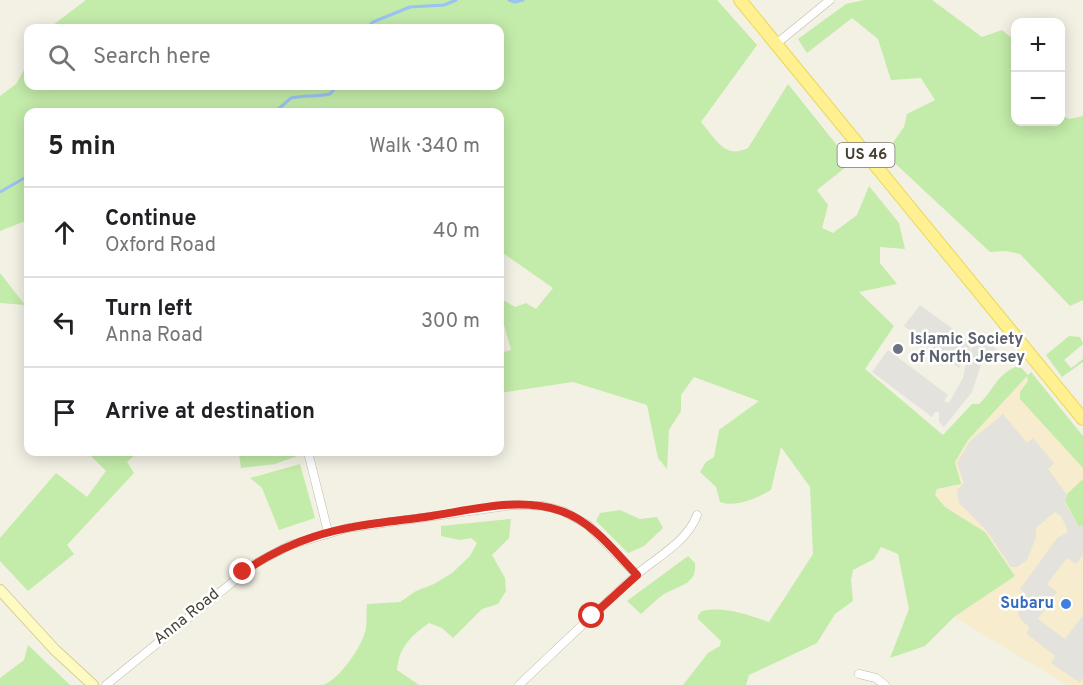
<!DOCTYPE html>
<html lang="en">
<head>
<meta charset="utf-8">
<style>
	body { margin:0; font-family:Overpass,sans-serif; background:#f6f6f6; color:#202124 }
	.controls { position:absolute; right:18px; top:18px; display:grid; overflow:hidden; border-radius:12px; box-shadow:0 3px 15px #0003 }
	.controls button { width:54px; height:54px; display:grid; place-items:center; padding:0; border:0; border-bottom:2px solid #e0e0e0; background:#fff; color:#202124; font:30px sans-serif }
	.stop { position:absolute; width:18px; height:18px; margin:-14px; border:4px solid #d93025; border-radius:50%; background:#fff }
	.stop.end { background:#d93025; border-color:#fff; box-shadow:0 2px 6px #0008 }
	.list { margin:0; padding:0; list-style:none }
	h2 { display:flex; justify-content:space-between; align-items:center; height:78px; margin:0; padding:0 24px; font-size:26px }
	h2 small { font-size:20px; font-weight:400; color:#757577 }
	.list li { display:grid; grid-template-columns:39px 1fr auto; gap:18px; align-items:center; box-sizing:border-box; height:90px; padding:0 24px; border-top:2px solid #e0e0e0 }
	.list b { display:block; font-size:22px; white-space:nowrap }
	.list p { margin:0; font-size:20px; white-space:nowrap; color:#757577 }
	.list em { font-size:20px; font-style:normal; color:#757577 }
	.icon { flex:none; width:33px; height:33px; fill:none; stroke:currentColor; stroke-width:2; stroke-linecap:round; stroke-linejoin:round }
	.map { position:relative; flex:none; width:1083px; height:685px; overflow:hidden }
	.search { position:absolute; background:#fff; box-shadow:0 3px 15px #0003; left:24px; top:24px; width:480px; height:66px; display:flex; align-items:center; gap:15px; box-sizing:border-box; padding:0 21px; border-radius:12px; color:#757577; font-size:22px }
	.panel { position:absolute; background:#fff; box-shadow:0 3px 15px #0003; left:24px; top:108px; width:480px; height:348px; border-radius:12px }
	.map>svg:first-child { display:block }
</style>
</head>
<body>
<div class="map">
<svg width="1083" height="685" viewBox="0 0 1083 685">
	<rect width="100%" height="100%" fill="#f3f1e4"/>
	<polygon fill="#f7eccd" points="1028,375 1083,444 1083,685 1067,685 954,617 1015,576 985,532 945,507 935,495 937,489 956,486 960,478 955,462 968,440"/>
	<g fill="#c3eba9">
		<path d="M 86,0 L 717,0 L 757,45 L 701,122 C 715,138 725,160 748,148 L 788,84 L 851,163 L 817,190 L 828,205 L 822,228 L 833,233 L 857,215 L 869,186 L 899,223 L 905,249 L 880,247 L 880,263 L 897,284 L 859,292 L 894,326 L 865,369 L 943,435 L 972,404 L 979,404 C 997,387 993,377 1019,365 L 1028,375 L 1031,372 L 1083,436 L 1083,468 L 1020,399 L 1020,392 L 1028,381 L 1027,376 L 968,440 L 955,462 L 961,484 L 937,489 L 935,495 L 945,507 L 985,532 L 1015,576 L 954,617 L 925,646 L 890,658 L 909,609 L 898,554 L 881,547 L 874,559 L 853,570 L 851,580 L 853,601 L 835,614 L 817,643 L 749,675 L 746,685 L 683,685 L 708,653 L 720,646 L 721,641 L 698,619 L 698,615 L 702,611 C 725,606 748,615 769,622 L 813,554 L 810,487 L 781,447 L 771,490 C 757,498 736,508 720,502 L 716,487 L 700,472 L 706,462 L 714,457 L 719,430 L 759,401 L 694,377 L 681,395 L 681,411 L 669,430 L 667,469 L 658,458 L 647,405 L 573,382 L 500,393 L 500,353 L 511,350 L 500,310 L 500,298 L 515,307 L 526,303 L 536,309 L 553,288 L 500,251 L 500,112 L 28,112 L 28,220 L 0,231 L 0,96 L 16,84 L 28,63 L 28,86 L 500,86 L 500,28 L 49,28 Z"/>
		<polygon points="864,0 932,0 982,37 1002,30 1015,41 1016,122 1060,122 1061,115 1069,119 1083,116 1083,300 1070,306 1020,254 1006,251 990,252 885,154 904,127 907,114 935,100 921,78 891,80 878,39 852,18 807,53 798,39 846,4"/>
		<polygon points="0,273 25,305 0,303"/>
		<polygon points="1069,336 1080,337 1083,344 1064,360 1071,368 1083,359 1083,362 1062,377 1046,355"/>
		<polygon points="87,452 138,452 127,462 134,473 67,545 74,554 28,591 0,561 0,538 56,473 87,497 106,471"/>
		<polygon points="266,452 296,452 297,456 275,464 241,468 239,454"/>
		<polygon points="300,464 315,518 279,530 262,488 250,478"/>
		<polygon points="1083,479 1083,526 1079,527 1065,501 1067,494"/>
		<polygon points="620,510 640,519 657,517 663,528 644,546 628,553 596,521 600,513"/>
		<path d="M 511,519 L 509,538 L 492,555 L 505,578 L 506,591 L 498,604 L 482,609 L 453,638 L 442,628 L 429,623 C 411,636 399,647 397,670 L 419,685 L 323,685 C 339,680 363,646 366,628 C 367,621 366,612 367,604 L 400,602 L 416,591 L 434,584 L 452,573 L 470,556 L 477,543 L 471,538 L 460,540 L 441,536 L 441,526 Z"/>
		<path d="M 688,556 L 695,563 C 697,583 682,585 668,592 C 658,597 649,607 641,614 L 627,601 Z"/>
		<polygon points="28,645 70,685 0,685 0,678 24,660"/>
	</g>
	<g fill="#e3e2dd">
		<polygon points="920,305 972,343 969,351 983,336 999,352 981,364 972,392 944,427 939,422 939,412 935,412 932,417 872,372 888,350 948,395 944,401 949,403 963,378 966,364 963,362 959,368 904,326"/>
		<polygon points="1003,414 1027,443 1033,438 1054,463 1048,469 1068,496 1065,498 1065,503 1079,527 1083,526 1083,555 1076,564 1067,558 1047,584 1057,592 1038,619 1065,639 1083,615 1083,677 1080,683 1051,663 1055,656 1027,634 1029,627 1021,620 1018,612 1026,594 1020,589 1057,538 1068,532 1061,516 1055,512 1036,528 1036,537 1027,560 1017,567 1011,567 986,530 959,503 957,490 964,483 957,463 970,441"/>
	</g>
	<g fill="none" stroke-linecap="round" stroke-linejoin="round">
		<g stroke="#9bc2f5" stroke-width="3">
			<polyline points="509,0 515,2 523,0"/>
			<polyline points="367,28 373,22 410,7 444,5 456,0"/>
			<path d="M 275,112 L 291,98 C 306,95 316,97 330,94 L 337,86"/>
			<polyline points="0,192 28,176"/>
		</g>
		<g stroke="#bfbaa6" stroke-width="9">
			<g id="street">
				<polyline points="776,44 830,0"/>
				<polyline points="308,452 328,532"/>
				<polyline points="859,674 876,678 885,685"/>
				<polyline points="106,685 256,563 290,545 348,528 514,505 544,506 563,511 588,525 637,575"/>
				<path d="M 519,685 C 558,648 596,612 636,575 C 656,558 688,541 697,515"/>
			</g>
		</g>
		<g stroke="#d6cf90" stroke-width="12">
			<polyline id="secondary" points="0,590 55,650 93,685"/>
		</g>
		<g stroke="#ecd759" stroke-width="14">
			<polyline id="primary" points="740,0 1083,419"/>
		</g>
		<use href="#street" stroke="#fff" stroke-width="8"/>
		<use href="#secondary" stroke="#fffac2" stroke-width="10"/>
		<use href="#primary" stroke="#fff191" stroke-width="12"/>
	</g>
	<g fill="none" stroke-linecap="round" stroke-linejoin="round">
		<path stroke="#d93025" stroke-width="8" d="M 243,572 C 265,557 288,545 313,537 C 349,525 388,522 425,517 C 468,511 519,496 561,511 C 593,522 614,551 637,575 L 592,616"/>
	</g>
	<circle fill="#6b7280" stroke="#fff" stroke-width="2" cx="898" cy="349" r="6"/>
	<circle fill="#3f7fe0" stroke="#fff" stroke-width="2" cx="1066" cy="604" r="6"/>
	<g text-anchor="middle" dominant-baseline="central" stroke-width="5" stroke-linejoin="round" paint-order="stroke">
		<rect fill="#fff" stroke="#7e7a70" stroke-width="1.5" x="837.5" y="143" width="57" height="24" rx="4.5"/>
		<g font-size="15" font-weight="bold" fill="#464133">
			<text x="866" y="155">US 46</text>
		</g>
		<g font-size="16" font-weight="bold" fill="#5b616d" stroke="#fff" text-anchor="start">
			<text x="910" y="340">Islamic Society<tspan x="910" dy="18">of North Jersey</tspan></text>
		</g>
		<g font-size="16" font-weight="bold" fill="#366cbe" stroke="#fff" text-anchor="end">
			<text x="1054" y="604">Subaru</text>
		</g>
		<g font-size="16" fill="#464133" stroke="#fff">
			<text transform="translate(187 617) rotate(-39)">Anna Road</text>
		</g>
	</g>
</svg>
<div class="controls">
<button>+</button>
<button>−</button>
</div>
<div class="stop" style="left:592px;top:616px"></div>
<div class="stop end" style="left:243px;top:572px"></div>
<div class="search"><svg class="icon" aria-label="search" viewBox="0 0 24 24"><circle cx="10" cy="10" r="6"/><path d="M15 15l6 6"/></svg>Search here</div>
<section class="panel">
<h2>5 min<small>Walk · 340 m</small></h2>
<ul class="list">
<li><svg class="icon" aria-label="ahead" viewBox="0 0 24 24"><path d="M12 20V5M6 11l6-6 6 6"/></svg><div><b>Continue</b><p>Oxford Road</p></div><em>40 m</em></li>
<li><svg class="icon" aria-label="left" viewBox="0 0 24 24"><path d="M17 20v-9H6M10 6l-5 5 5 5"/></svg><div><b>Turn left</b><p>Anna Road</p></div><em>300 m</em></li>
<li><svg class="icon" aria-label="arrive" viewBox="0 0 24 24"><path d="M6 21V4h12l-3 4 3 4H6"/></svg><div><b>Arrive at destination</b></div></li>
</ul>
</section>
</div>
</body>
</html>
